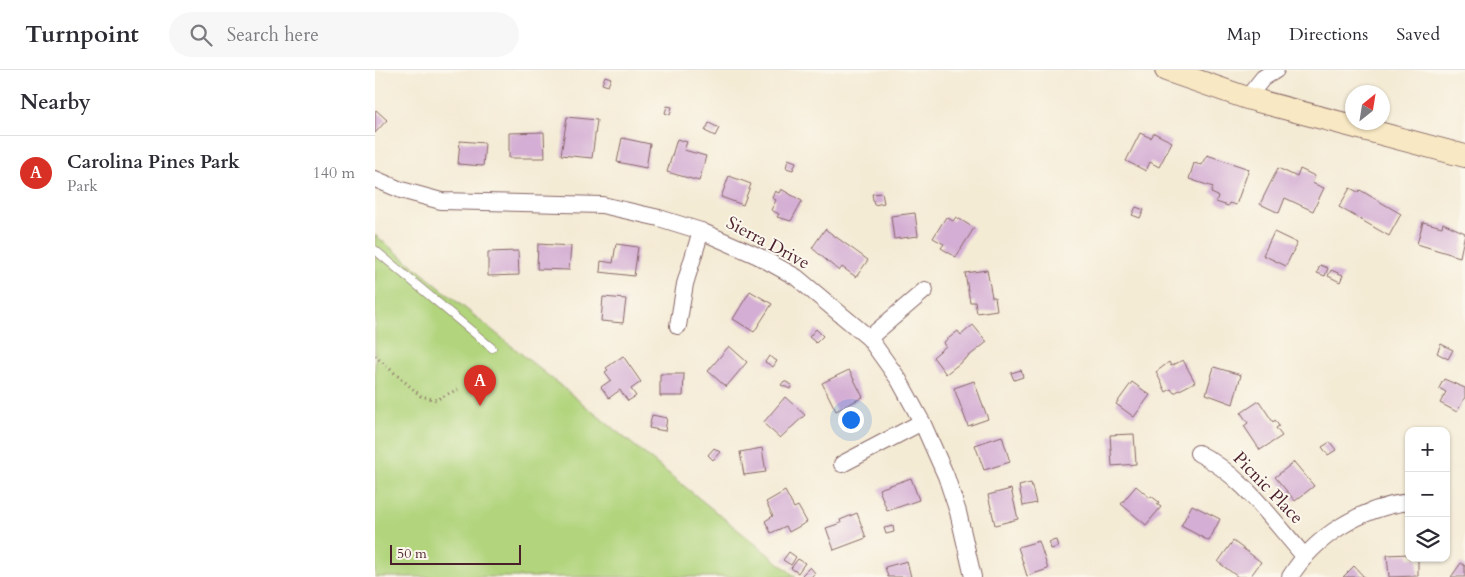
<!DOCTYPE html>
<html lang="en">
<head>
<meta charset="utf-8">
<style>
	body { margin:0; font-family:Cardo,serif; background:#f7f7f7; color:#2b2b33 }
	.controls { position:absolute; right:15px; bottom:15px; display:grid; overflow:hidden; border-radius:10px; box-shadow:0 1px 4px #0004 }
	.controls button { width:45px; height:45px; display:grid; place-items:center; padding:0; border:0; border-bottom:1px solid #e1e1e2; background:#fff; color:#2b2b33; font:25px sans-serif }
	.compass { position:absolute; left:970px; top:15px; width:45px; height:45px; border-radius:50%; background:#fff; box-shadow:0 1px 4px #0004; rotate:30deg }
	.scale { position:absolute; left:15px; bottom:12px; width:131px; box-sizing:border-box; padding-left:5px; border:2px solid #4a1f2b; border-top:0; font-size:14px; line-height:18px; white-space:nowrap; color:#4a1f2b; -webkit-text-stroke:4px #fbf7ec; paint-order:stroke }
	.you { position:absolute; left:475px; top:349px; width:18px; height:18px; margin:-12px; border:4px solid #fff; border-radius:50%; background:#1a73e8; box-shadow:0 0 0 8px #1a73e833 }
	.badge { display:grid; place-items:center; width:32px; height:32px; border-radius:50%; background:#d93025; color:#fff; font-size:16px; font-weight:700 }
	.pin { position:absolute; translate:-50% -41px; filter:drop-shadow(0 1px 2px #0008) }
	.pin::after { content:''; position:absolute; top:26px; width:18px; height:15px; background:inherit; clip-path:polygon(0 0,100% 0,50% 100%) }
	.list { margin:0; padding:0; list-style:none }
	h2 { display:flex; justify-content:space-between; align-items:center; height:65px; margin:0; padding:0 20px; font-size:21px }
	h2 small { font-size:16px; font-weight:400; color:#7c7c81 }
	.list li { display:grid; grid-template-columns:32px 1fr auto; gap:15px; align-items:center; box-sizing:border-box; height:75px; padding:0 20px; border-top:1px solid #e1e1e2 }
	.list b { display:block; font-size:19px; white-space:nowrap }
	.list p { margin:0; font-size:16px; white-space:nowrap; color:#7c7c81 }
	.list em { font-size:16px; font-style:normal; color:#7c7c81 }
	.icon { flex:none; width:28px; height:28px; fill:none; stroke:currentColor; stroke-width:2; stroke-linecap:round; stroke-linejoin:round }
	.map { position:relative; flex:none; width:1090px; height:507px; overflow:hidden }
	header { display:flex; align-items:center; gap:30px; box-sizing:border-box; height:70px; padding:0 25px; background:#fff; border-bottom:1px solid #e1e1e2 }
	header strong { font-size:24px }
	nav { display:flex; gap:28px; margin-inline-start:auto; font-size:18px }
	.search { width:350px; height:45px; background:#f7f7f7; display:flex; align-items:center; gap:12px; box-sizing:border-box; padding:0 18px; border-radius:28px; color:#7c7c81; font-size:19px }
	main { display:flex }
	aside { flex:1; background:#fff }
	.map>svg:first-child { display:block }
</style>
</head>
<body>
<header>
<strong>Turnpoint</strong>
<div class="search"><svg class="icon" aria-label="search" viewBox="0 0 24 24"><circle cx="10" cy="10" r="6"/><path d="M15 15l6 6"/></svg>Search here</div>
<nav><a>Map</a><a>Directions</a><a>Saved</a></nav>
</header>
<main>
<aside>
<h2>Nearby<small></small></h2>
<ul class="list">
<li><span class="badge">A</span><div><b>Carolina Pines Park</b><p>Park</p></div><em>140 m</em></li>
</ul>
</aside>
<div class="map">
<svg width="1090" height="507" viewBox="0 0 1090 507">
	<rect width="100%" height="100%" fill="#fbf7ec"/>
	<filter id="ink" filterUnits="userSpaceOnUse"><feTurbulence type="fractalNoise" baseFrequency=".02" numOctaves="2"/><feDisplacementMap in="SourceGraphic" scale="10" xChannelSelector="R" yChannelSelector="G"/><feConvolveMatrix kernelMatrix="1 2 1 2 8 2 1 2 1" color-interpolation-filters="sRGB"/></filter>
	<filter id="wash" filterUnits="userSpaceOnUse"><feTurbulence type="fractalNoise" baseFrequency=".0096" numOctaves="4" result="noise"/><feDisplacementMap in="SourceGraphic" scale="20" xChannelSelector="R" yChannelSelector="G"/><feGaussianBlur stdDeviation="1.12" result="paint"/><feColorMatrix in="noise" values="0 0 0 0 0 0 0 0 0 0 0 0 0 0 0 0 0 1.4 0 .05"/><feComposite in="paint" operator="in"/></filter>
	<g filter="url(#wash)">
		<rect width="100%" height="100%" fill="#f4ebd5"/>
		<polygon fill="#b1d47c" stroke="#7e7a54" points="0,165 421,507 0,507"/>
		<g id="blocks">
			<g fill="#d4aed4">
				<polygon points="230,6 236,8 233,16 227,14"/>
				<polygon points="292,36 297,37 295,45 290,43"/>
				<polygon points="1,40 12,50 0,63 0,42"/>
				<polygon points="192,47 222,50 217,88 186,85"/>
				<polygon points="334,53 344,58 340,66 330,61"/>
				<polygon points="169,62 170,88 134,88 134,63"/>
				<polygon points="765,63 776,68 779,63 797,72 784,97 775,92 771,101 751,91"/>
				<polygon points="247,68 275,74 271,98 242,92"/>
				<polygon points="302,69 312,72 309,80 331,86 324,111 292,102"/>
				<polygon points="85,71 110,73 108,96 83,94"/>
				<polygon points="832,85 874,99 861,135 854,133 853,136 841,132 843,126 836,123 838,117 814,109 819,93 826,95"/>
				<polygon points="413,89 421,92 418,100 411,98"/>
				<polygon points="903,98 922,107 925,99 940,106 937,113 949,118 938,141 910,128 904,143 885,134"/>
				<polygon points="354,106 376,114 368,135 346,127"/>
				<polygon points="975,118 983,122 985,120 1026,144 1014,166 964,137"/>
				<polygon points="406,119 427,131 416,151 402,147 404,144 396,140 401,130 397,128 400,121 404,123"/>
				<polygon points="507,123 509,133 499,135 497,124"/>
				<polygon points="761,137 769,140 765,148 757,145"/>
				<polygon points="540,143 543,166 519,169 516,146"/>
				<polygon points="571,147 578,151 581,147 599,158 581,187 566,178 569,174 558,168"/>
				<polygon points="1048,152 1067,157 1068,153 1090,163 1085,187 1042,174"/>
				<polygon points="450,159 493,190 481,207 467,197 464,201 437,178"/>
				<polygon points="899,162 922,173 911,196 888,185"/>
				<polygon points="163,174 196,176 194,200 162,199"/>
				<polygon points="241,174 263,177 259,206 225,202 226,191 238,193"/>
				<polygon points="143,181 144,205 113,206 113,182"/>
				<polygon points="945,195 953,198 950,206 942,203"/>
				<polygon points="612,200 617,227 620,227 622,240 602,243 600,232 595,232 590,203"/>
				<polygon points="956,200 968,205 965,212 953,206"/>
				<polygon points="375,221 397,234 379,262 358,249"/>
				<polygon points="228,227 251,229 248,253 226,251"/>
				<polygon points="598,255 612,272 571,304 558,287 571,276 569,273 570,271 583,261 586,265"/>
				<polygon points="441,259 448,266 441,273 434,267"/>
				<polygon points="1066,274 1078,280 1073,289 1062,283"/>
				<polygon points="354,276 372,292 351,317 333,301"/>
				<polygon points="248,286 266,312 256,319 261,326 253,331 245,320 234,328 226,317 236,310 230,302 233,300 231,298"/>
				<polygon points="394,286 402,291 398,297 390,292"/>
				<polygon points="808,290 820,312 799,323 796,319 791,322 781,302 794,292 796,296"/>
				<polygon points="839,297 866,305 858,334 831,324"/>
				<polygon points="474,300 488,327 461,341 447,313"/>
				<polygon points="646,300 648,307 639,310 636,303"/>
				<polygon points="285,304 309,304 308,326 285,326"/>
				<polygon points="1069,309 1090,318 1090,327 1082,342 1065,333 1071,322 1064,318"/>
				<polygon points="409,311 417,315 415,319 406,315"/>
				<polygon points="599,311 613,349 593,356 579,318"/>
				<polygon points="757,312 775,325 759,347 741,334"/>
				<polygon points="410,327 430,345 405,368 388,353"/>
				<polygon points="884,331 898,352 900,350 904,356 901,358 907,366 885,380 869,356 873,353 866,343"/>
				<polygon points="277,345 292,348 290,361 274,358"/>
				<polygon points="759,364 761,394 737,396 735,365"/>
				<polygon points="627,366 635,392 609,400 600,375"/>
				<polygon points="955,372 961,380 953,385 947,377"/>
				<polygon points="339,378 345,382 338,390 333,385"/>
				<polygon points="387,378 391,402 369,405 365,382"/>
				<polygon points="919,392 939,416 920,431 900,407"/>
				<polygon points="536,408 544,430 512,441 504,419"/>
				<polygon points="656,413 661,433 648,436 644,416"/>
				<polygon points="761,416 775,428 776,426 784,432 782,434 786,437 771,455 746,434"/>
				<polygon points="636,419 643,449 620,455 613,425"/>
				<polygon points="410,421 419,438 423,436 432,452 414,462 411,456 396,463 390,451 398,446 391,432"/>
				<polygon points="817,435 845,449 834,471 806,456"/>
				<polygon points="482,443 491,468 459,480 451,458 466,453 465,450"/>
				<polygon points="518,456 519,462 511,464 509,458"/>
				<polygon points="681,470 683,477 676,479 674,472"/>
				<polygon points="664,471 673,499 652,506 643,477"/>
				<polygon points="858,471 886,492 875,507 863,507 843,492"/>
				<polygon points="414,482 421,487 416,495 408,490"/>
				<polygon points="1034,484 1034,488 1043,488 1043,506 1014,507 1012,485"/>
				<polygon points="423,489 430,493 423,503 416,498"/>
				<polygon points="532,491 536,507 513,507 510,497"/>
				<polygon points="1086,493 1090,496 1090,507 1076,507"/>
				<polygon points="979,496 989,507 968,507"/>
				<polygon points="435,497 440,503 436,507 429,507 427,505"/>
			</g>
		</g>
	</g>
	<g filter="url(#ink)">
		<use href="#blocks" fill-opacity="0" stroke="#866666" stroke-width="1"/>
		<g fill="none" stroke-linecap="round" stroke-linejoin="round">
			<g stroke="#866666" stroke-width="9">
				<polyline id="lane" points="0,180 117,278"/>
			</g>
			<g stroke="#866666" stroke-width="18">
				<g id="street">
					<polyline points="872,28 888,8 901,0"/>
					<polyline points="0,109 26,120 66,131 227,135 284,148 326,161 383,186 421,207 494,268 524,310 547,352 571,406 583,442 598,507"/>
					<polyline points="303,256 310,214 326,161"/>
					<polyline points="494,268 550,220"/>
					<path d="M 823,383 C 867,405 898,451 930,487"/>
					<polyline points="467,394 547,352"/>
					<path d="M 915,507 C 940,466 986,438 1034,432"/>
				</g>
			</g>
			<g stroke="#866666" stroke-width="24">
				<polyline id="secondary" points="791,0 872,28 1090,86"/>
			</g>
			<polyline stroke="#866666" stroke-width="3" stroke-dasharray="1 4" stroke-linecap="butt" points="0,286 46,326 61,330 85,318"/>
			<use href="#lane" stroke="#fff" stroke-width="8"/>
			<use href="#street" stroke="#fff" stroke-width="16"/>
			<use href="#secondary" stroke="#f8e8c3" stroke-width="22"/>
		</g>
	</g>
	<g text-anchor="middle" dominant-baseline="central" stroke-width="4" stroke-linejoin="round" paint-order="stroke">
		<g font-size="18" fill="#4a1f2b" stroke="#fbf7ec">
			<text transform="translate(393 173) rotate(28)">Sierra Drive</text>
			<text transform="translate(893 418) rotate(46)">Picnic Place</text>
		</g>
	</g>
</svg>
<div class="controls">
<button>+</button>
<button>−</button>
<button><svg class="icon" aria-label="layers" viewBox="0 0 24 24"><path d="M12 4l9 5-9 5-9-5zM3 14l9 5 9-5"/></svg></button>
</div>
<svg class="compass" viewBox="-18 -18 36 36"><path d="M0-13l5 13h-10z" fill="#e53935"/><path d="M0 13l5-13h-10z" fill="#7c7c81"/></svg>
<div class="scale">50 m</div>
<div class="you"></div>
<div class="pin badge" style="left:105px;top:336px">A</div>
</div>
</main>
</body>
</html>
